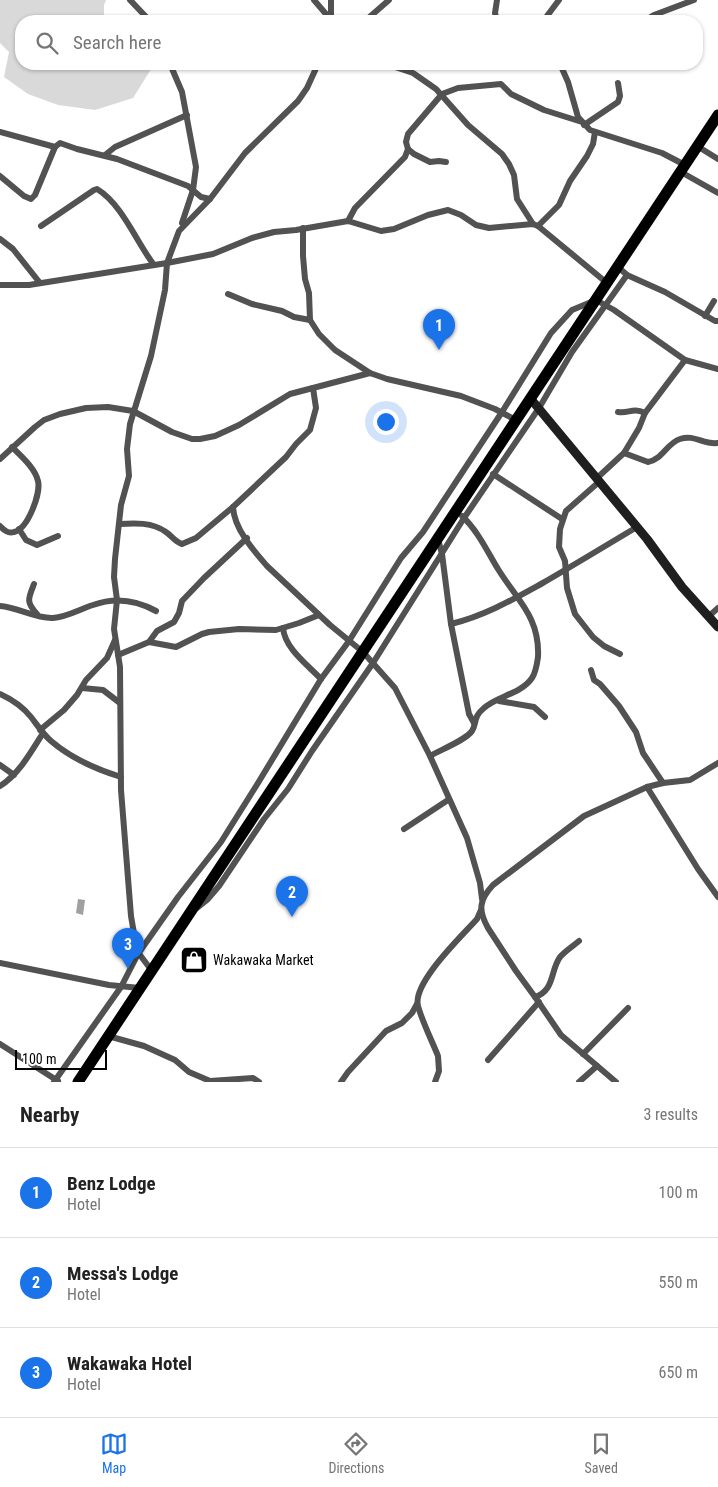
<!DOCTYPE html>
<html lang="en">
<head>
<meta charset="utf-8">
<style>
	body { margin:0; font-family:"Roboto Condensed",sans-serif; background:#f6f6f6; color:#222 }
	.scale { position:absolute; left:15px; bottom:12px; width:92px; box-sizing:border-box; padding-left:5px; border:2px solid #000; border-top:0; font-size:14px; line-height:18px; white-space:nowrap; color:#000; -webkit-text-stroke:4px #fff; paint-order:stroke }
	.you { position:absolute; left:385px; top:421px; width:18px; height:18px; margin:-12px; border:4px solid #fff; border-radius:50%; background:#1a73e8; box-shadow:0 0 0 8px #1a73e833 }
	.badge { display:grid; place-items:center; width:32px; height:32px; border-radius:50%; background:#1a73e8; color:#fff; font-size:16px; font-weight:700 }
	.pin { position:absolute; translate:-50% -41px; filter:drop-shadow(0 1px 2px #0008) }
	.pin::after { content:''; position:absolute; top:26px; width:18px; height:15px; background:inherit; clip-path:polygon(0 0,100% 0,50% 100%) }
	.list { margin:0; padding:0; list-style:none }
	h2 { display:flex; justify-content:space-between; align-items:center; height:65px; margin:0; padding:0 20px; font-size:21px }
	h2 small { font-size:16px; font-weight:400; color:#767676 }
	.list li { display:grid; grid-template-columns:32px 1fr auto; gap:15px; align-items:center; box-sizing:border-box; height:90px; padding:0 20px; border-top:1px solid #e0e0e0 }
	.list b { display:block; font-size:19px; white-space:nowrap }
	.list p { margin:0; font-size:16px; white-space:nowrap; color:#767676 }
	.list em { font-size:16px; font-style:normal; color:#767676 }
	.icon { flex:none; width:28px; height:28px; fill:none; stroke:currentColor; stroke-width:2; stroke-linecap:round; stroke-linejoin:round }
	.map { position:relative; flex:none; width:718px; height:1082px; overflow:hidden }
	.search { position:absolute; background:#fff; box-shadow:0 1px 4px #0004; left:15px; right:15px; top:15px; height:55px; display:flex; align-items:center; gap:12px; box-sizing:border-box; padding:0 18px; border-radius:20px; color:#767676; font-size:19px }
	.sheet { height:335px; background:#fff }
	nav { display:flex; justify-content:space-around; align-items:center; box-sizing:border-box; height:70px; border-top:1px solid #e0e0e0; background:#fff; font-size:14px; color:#767676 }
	nav a { display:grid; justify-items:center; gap:2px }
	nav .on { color:#1a73e8 }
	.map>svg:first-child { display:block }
</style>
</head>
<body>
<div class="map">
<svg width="718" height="1082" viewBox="0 0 718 1082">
	<rect width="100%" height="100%" fill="#fff"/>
	<polygon fill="#d9d9d9" points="0,0 106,0 104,5 104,21 21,21 21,64 152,64 153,66 133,98 95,110 58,105 28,94 4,77 9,52 0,43"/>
	<polygon fill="#a0a0a0" points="78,899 85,900 83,915 76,913"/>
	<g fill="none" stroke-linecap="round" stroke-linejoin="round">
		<g stroke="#525252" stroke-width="6">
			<polyline points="130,0 150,21"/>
			<polyline points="314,0 332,21"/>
			<polyline points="331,0 331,20"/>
			<polyline points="365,21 389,0"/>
			<polyline points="497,21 495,13 497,0"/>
			<polyline points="546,21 547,16 559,0"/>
			<polyline points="644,21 654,15 694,0"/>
			<polyline points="170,64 182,92 196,167 193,190 182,223"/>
			<polyline points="386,64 413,73 436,89 468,125 502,154 509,164 514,175 517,199 533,224"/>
			<polyline points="560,64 568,82 578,117 590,130 662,153 685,165"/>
			<polyline points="584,125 618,102 620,96 618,83"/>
			<polyline points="0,132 55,147"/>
			<polyline points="697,146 718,159"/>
			<polyline points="105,155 115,147 187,115"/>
			<polyline points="446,162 439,161 430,162 414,154 408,149 406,142 408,134 442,94 458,88 501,84 511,94 544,110 582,122"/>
			<polyline points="681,172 718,193"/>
			<polyline points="0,176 24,196 31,199 35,195 55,147 60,143 77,149 117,159 188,186 201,197 210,199"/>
			<polyline points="348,221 355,208 405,157 408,149"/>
			<path d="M 41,226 L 94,190 L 97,189 C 122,204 137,243 154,265"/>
			<polyline points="538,226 559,205 570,181 587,156 593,144 595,132"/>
			<polyline points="303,228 303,256 305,279 309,293 310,320 319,334 335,350 370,373"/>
			<polyline points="0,239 13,249 40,283"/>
			<polyline points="618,267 627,275 665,292 715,321 718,321"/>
			<polyline points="0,285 29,285 167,263 213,254 252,238 274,232 296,230 348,221 381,231 394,229 428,215 448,210 461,215 476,225 489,228 533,224 538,226 607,283"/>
			<polyline points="228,294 252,304 282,311 294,317 310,320"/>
			<polyline points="705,316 714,301"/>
			<path d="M 618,412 C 629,414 632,407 645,413"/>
			<path d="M 624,453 L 648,462 C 662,460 667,443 680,439 C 695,434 703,445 718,443"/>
			<polyline points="0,459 35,427 44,420 60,414 86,408 108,407 133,411 172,432 192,439 200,439 215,436 239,425 290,394 370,373 387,379 461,396 495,409 516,420"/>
			<polyline points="493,474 562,519"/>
			<polyline points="597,478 624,453 639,428 645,413 685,360"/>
			<polyline points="600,481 566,511 560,529 559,547 565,561 567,588 575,614 593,637 604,646 620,654"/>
			<path d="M 233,507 C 234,529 254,551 267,566 L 330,625 L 363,652 L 395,688 L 430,756 L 467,838 L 480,883 L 482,899"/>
			<path d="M 119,524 C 135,523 152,522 166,532 C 172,536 175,542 182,544 L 196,538 L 233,507 L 286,457 L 296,444 L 310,430 L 316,408 L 313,388"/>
			<path d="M 0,526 C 4,530 8,534 14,532 C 28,529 41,493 38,481 C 35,468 21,456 12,447"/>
			<polyline points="19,529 26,540 37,545 58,536"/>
			<polyline points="438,539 442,554 451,624 469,714 474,723"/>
			<path d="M 34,584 C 28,599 26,602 37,614"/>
			<path d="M 0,606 C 17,607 36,619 53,618 C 67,617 80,609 93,605 C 115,597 136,600 156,611"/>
			<polyline points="708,617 718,608"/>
			<path d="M 451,624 C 484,616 512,600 541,584 C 574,565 605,546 637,527"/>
			<path d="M 283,628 C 285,649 308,665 321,679"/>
			<polyline points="149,642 157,631 174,622 179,613 182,601 204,578 247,538"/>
			<polyline points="118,655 149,642 176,647 202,634 209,632 239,629 276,630 299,623 319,615"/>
			<polyline points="591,670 594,680 600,684 619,706 636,732 643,753 663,783"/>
			<polyline points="82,688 103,690 120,703"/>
			<path d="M 0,694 C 11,699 23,707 31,717 C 38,726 43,734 51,741 C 72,759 95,769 121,777"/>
			<polyline points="499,701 534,707 545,717"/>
			<polyline points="40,730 64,710 77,695 86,680 107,658 115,640"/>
			<path d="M 430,756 C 440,750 466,740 472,731 C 477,723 473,717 484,708 C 497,696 521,694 532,678 C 536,672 537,664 538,657 C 540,617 517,600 498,569 C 487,551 478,531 462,516"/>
			<polyline points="0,765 14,775"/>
			<path d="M 0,786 C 19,774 31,752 43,733"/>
			<polyline points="647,787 698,869 718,897"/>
			<polyline points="404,829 448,800"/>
			<polyline points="197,908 207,900 219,886 264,819 288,789 312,751 373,663 464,518 539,408 572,352 627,275"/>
			<polyline points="0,963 109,985 140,988"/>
			<polyline points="152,971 137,951 131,916 121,790 120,667 114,629 117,600 114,577 115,559 121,505 129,476 127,449 130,424 151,356 165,290 167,263 179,231 210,199 245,153 298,101 307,88 318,64"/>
			<path d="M 535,997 C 555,990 550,971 560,957 C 565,951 573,946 579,941"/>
			<polyline points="108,1036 144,1046 175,1060 189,1072 210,1081 253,1078 259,1082"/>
			<polyline points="0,1044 58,1081"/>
			<polyline points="583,1054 628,1008"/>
			<polyline points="488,1060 539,1002"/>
			<polyline points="54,1082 121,987 138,954 178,897 221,842 258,783 321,679 349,641 401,558 423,532 502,412 551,333 572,310 596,300 614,310 685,360 718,369"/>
			<polyline points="341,1082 348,1072 386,1031 402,1023 412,1013 417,1004"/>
			<path d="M 435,1082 L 439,1071 L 438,1056 C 432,1041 422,1021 418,1006 C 412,983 462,936 477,919 L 481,910"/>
			<polyline points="579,1082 597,1066"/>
			<path d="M 616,1082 L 561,1035 L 535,997 L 516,971 L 488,928 C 478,910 479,900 493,885 L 584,816 L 647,787 L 663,783 L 690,780 L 718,763"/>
		</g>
		<polyline stroke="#1f1f1f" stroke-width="9" points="530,398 647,539 682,587 718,627"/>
		<polyline stroke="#000" stroke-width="11" points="78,1082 718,115"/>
	</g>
	<defs>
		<g id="shop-square" transform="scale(1.4375)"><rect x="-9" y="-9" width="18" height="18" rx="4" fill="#000" stroke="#fff"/><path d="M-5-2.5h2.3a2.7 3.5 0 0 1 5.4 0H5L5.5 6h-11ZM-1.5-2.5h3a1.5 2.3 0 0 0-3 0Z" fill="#fff"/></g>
	</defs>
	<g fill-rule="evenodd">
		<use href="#shop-square" x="194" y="960"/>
	</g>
	<g text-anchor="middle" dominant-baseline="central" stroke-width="5" stroke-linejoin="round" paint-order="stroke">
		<g font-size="14" fill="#000" stroke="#fff" text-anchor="start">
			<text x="213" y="960">Wakawaka Market</text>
		</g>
	</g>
</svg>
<div class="scale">100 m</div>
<div class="you"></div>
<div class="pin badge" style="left:439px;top:350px">1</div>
<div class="pin badge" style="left:292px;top:917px">2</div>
<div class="pin badge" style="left:128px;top:969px">3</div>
<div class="search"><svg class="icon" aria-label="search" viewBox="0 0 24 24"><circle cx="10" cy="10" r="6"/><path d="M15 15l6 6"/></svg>Search here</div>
</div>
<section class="sheet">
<h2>Nearby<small>3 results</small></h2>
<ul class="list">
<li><span class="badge">1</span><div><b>Benz Lodge</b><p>Hotel</p></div><em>100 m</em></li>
<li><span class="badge">2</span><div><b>Messa's Lodge</b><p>Hotel</p></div><em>550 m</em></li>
<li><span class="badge">3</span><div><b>Wakawaka Hotel</b><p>Hotel</p></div><em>650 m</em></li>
</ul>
</section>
<nav>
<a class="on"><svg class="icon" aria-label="map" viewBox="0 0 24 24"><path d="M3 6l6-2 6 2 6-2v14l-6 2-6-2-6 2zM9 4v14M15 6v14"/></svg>Map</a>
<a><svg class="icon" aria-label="directions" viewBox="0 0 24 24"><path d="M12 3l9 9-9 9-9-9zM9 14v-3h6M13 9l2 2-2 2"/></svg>Directions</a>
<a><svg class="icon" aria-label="saved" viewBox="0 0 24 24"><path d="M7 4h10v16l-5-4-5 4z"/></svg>Saved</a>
</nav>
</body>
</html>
